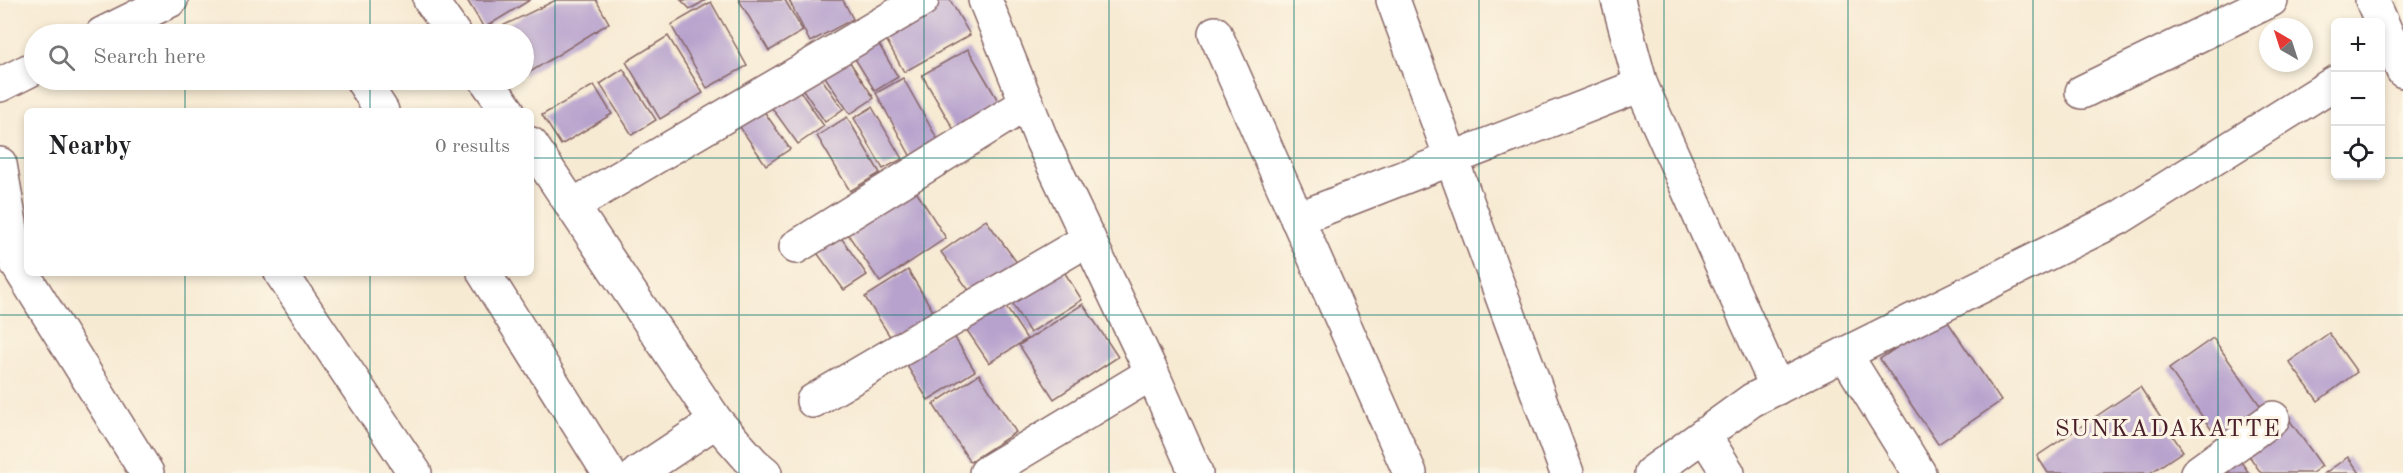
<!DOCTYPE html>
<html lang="en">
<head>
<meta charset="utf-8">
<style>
	body { margin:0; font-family:"Old Standard TT",serif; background:#f6f6f6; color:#202124 }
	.controls { position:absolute; right:18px; top:18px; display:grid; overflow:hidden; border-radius:9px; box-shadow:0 3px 9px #0003 }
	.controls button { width:54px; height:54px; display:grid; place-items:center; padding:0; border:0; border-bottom:2px solid #e0e0e0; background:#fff; color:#202124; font:30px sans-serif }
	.compass { position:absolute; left:2259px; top:18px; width:54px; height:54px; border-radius:50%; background:#fff; box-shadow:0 3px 9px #0003; rotate:321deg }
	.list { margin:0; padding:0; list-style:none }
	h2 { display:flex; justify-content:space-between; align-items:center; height:78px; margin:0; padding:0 24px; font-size:26px }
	h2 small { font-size:20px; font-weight:400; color:#757577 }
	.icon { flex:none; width:33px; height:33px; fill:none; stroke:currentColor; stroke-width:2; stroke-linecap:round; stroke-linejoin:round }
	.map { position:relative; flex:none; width:2403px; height:473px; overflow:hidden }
	.search { position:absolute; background:#fff; box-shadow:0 3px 9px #0003; left:24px; top:24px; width:510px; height:66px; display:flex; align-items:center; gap:15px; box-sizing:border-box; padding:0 21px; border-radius:33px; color:#757577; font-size:22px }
	.panel { position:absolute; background:#fff; box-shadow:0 3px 9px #0003; left:24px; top:108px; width:510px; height:168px; border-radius:9px }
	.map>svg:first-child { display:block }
</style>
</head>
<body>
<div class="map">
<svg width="2403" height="473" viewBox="0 0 2403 473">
	<rect width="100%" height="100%" fill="#fcf5e5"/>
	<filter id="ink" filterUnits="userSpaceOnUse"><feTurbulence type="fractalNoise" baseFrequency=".0167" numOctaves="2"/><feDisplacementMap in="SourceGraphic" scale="12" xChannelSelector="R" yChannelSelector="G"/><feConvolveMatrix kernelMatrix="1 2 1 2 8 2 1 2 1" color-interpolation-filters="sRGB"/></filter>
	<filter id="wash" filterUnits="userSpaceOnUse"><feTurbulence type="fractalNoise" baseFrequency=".008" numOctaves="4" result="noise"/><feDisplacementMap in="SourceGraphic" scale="24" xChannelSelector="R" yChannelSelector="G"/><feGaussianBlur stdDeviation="1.35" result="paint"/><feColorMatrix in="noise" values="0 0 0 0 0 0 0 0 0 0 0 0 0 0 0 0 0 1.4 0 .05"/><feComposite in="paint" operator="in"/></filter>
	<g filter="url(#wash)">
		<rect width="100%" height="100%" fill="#f7ead3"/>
		<g id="blocks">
			<g fill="#b7a2cd">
				<polygon points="467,0 530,0 484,28"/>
				<polygon points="556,0 596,0 609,23 524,76 524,34 486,34"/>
				<polygon points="681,0 706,0 690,9"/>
				<polygon points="739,0 785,0 803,31 769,51"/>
				<polygon points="789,0 843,0 853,19 810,42"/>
				<polygon points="935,0 950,0 970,35 904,72 881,30"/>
				<polygon points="711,2 747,66 707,88 671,25"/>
				<polygon points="873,34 898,77 875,91 849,49"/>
				<polygon points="668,36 703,93 660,119 626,62"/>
				<polygon points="968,49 1000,104 954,130 922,75"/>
				<polygon points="843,52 874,98 850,114 819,68"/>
				<polygon points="623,69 656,120 632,135 600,84"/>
				<polygon points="817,72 843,109 825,122 799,84"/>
				<polygon points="791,78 824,126 798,144 764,97"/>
				<polygon points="903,78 939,142 911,157 876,93"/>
				<polygon points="594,85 612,114 561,145 542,115"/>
				<polygon points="759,104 790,149 766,165 735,120"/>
				<polygon points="872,107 902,159 883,169 854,118"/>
				<polygon points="847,117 880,173 850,191 817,136"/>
				<polygon points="910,182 946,238 880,282 843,227"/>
				<polygon points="986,220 1018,264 973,296 941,252"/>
				<polygon points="833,226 867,275 844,290 810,243"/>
				<polygon points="1058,262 1082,300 1030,333 1006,294"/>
				<polygon points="908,270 938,319 896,346 865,297"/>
				<polygon points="998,295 1027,339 989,363 960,320"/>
				<polygon points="1083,304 1118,357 1054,399 1019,345"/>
				<polygon points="1944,316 2001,401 1938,444 1880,359"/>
				<polygon points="951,331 975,371 928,400 904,361"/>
				<polygon points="2329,333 2357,372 2318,401 2289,362"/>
				<polygon points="2213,338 2264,411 2220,442 2169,369"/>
				<polygon points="979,374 1016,432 970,462 933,404"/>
				<polygon points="2140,387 2183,451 2150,473 2048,473 2037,456"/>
				<polygon points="2288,418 2322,466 2312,473 2261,473 2245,450"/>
				<polygon points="2236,455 2249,473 2212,473"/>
				<polygon points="2348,457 2360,473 2325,473"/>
			</g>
		</g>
	</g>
	<g filter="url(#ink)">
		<use href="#blocks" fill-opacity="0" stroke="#876666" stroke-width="1.5"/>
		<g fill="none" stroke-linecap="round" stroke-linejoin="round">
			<g stroke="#876666" stroke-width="36">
				<g id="street">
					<polyline points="430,0 454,34"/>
					<polyline points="985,0 1042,141 1152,373 1196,473"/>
					<polyline points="1393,0 1567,473"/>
					<polyline points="1618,0 1641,85 1777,388"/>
					<polyline points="2372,0 2403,71"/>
					<polyline points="1215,33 1410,473"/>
					<polyline points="102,34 171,0"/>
					<polyline points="362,80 382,111"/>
					<polyline points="486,80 508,111"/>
					<polyline points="0,85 34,68"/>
					<polyline points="2082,92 2271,0"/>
					<polyline points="531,144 716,421 753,463 765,473"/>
					<polyline points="0,164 17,264 147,473"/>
					<polyline points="572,206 922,0"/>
					<polyline points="1297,219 1641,85"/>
					<polyline points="796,247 1027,103"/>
					<polyline points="281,273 415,473"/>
					<polyline points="484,273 609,473"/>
					<polyline points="1845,354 1919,473"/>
					<polyline points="813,401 1089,239"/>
					<polyline points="1704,435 1728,473"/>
					<polyline points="638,473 716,421"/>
					<polyline points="986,473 1152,373"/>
					<polyline points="1651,473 1752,400 2119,218 2336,82"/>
					<polyline points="2197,473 2273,418"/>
				</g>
			</g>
			<use href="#street" stroke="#fff" stroke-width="33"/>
		</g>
	</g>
	<path fill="none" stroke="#0f766e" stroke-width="1.5" stroke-opacity="0.55" d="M 185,0 L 185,34M 370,0 L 370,34M 555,0 L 555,473M 739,0 L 739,473M 924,0 L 924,473M 1109,0 L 1109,473M 1294,0 L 1294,473M 1479,0 L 1479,473M 1664,0 L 1664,473M 1848,0 L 1848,473M 2033,0 L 2033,473M 2218,0 L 2218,473M 185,80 L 185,111M 370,80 L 370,111M 0,158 L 27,158M 531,158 L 2336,158M 2380,158 L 2403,158M 185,273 L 185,473M 370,273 L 370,473M 0,315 L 2403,315"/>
	<g text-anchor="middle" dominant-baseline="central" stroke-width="6" stroke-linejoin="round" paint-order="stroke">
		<g font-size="24" letter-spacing="1.5" fill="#4a1f2b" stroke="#fcf5e5">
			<text x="2168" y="430">SUNKADAKATTE</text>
		</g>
	</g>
</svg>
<div class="controls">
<button>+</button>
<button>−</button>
<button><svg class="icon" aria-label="locate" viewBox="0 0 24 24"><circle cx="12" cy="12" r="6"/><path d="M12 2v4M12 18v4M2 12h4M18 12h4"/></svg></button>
</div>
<svg class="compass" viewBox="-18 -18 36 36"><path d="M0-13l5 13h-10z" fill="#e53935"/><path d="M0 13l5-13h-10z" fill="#757577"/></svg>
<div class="search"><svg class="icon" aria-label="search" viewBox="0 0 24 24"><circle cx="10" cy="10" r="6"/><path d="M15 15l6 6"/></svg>Search here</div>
<section class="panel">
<h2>Nearby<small>0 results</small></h2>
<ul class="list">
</ul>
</section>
</div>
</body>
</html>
